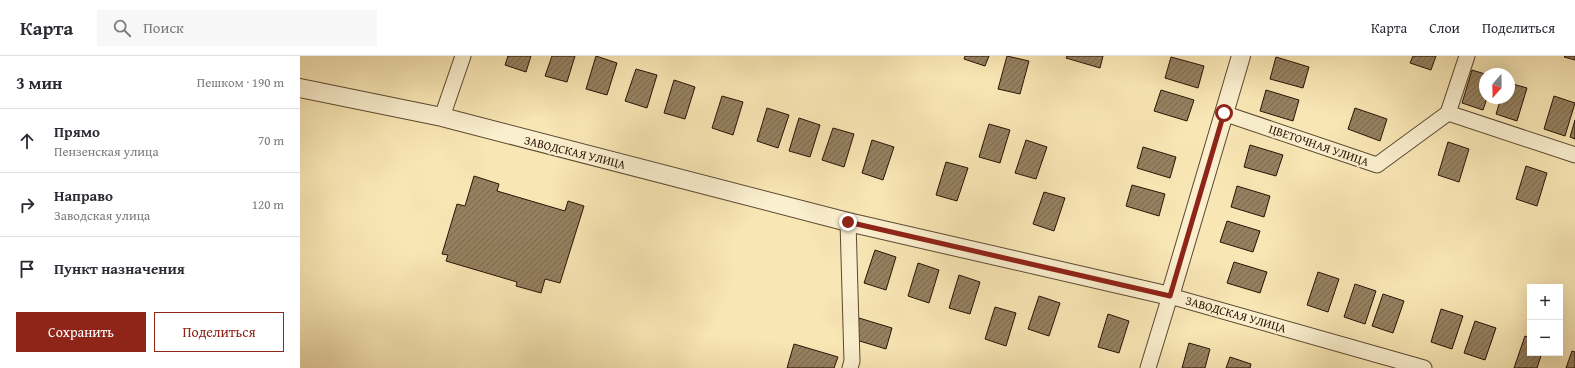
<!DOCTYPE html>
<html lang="ru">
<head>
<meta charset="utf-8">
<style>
	body { margin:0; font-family:"Gentium Book Plus",serif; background:#f7f7f7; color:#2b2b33 }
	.controls { position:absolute; right:12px; bottom:12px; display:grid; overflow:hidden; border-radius:0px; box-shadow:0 4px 16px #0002 }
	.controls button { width:36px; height:36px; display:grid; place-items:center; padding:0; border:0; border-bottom:1px solid #e1e1e2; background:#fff; color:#2b2b33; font:20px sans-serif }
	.compass { position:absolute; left:1179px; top:12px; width:36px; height:36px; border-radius:50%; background:#fff; box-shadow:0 4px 16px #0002; rotate:200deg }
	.stop { position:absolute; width:12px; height:12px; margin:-9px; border:3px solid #8f2418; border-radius:50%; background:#fff }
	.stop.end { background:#8f2418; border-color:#fff; box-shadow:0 1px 4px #0008 }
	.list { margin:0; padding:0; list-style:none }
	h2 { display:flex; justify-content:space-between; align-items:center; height:52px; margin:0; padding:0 16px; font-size:17px }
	h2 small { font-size:13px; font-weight:400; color:#7c7c81 }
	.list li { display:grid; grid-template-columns:26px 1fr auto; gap:12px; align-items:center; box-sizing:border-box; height:64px; padding:0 16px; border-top:1px solid #e1e1e2 }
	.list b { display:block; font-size:15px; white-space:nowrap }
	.list p { margin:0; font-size:13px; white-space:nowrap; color:#7c7c81 }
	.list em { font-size:13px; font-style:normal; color:#7c7c81 }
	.actions { display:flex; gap:8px; padding:12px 16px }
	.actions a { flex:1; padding:9px 0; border:1px solid #8f2418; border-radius:0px; text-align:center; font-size:14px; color:#8f2418 }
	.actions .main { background:#8f2418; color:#fff }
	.icon { flex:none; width:22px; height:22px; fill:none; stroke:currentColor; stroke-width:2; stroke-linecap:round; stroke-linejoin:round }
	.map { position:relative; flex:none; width:1275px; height:312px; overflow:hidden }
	header { display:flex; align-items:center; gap:24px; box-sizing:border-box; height:56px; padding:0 20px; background:#fff; border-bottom:1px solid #e1e1e2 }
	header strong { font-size:19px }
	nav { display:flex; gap:22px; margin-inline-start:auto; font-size:14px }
	.search { width:280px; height:36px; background:#f7f7f7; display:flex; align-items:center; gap:10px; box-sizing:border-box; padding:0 14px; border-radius:0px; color:#7c7c81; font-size:15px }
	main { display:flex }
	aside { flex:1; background:#fff }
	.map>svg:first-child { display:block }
</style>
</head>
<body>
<header>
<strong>Карта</strong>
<div class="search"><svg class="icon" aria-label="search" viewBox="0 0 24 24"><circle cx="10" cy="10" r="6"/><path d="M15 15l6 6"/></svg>Поиск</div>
<nav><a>Карта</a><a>Слои</a><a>Поделиться</a></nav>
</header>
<main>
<aside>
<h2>3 мин<small>Пешком · 190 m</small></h2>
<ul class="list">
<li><svg class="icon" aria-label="ahead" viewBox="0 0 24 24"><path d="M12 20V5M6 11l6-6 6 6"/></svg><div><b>Прямо</b><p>Пензенская улица</p></div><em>70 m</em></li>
<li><svg class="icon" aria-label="right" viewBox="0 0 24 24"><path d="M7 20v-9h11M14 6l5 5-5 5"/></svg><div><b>Направо</b><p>Заводская улица</p></div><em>120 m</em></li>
<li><svg class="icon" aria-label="arrive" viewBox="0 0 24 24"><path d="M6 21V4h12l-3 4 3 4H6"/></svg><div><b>Пункт назначения</b></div></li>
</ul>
<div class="actions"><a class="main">Сохранить</a><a>Поделиться</a></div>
</aside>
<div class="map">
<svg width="1275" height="312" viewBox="0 0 1275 312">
	<defs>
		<pattern id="building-hatch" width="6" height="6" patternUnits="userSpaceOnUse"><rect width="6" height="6" fill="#958160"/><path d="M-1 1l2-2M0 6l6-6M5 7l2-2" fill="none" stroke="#7a684d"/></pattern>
	</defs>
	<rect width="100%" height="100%" fill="#f8e6b4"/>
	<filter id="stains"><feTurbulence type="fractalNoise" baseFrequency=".005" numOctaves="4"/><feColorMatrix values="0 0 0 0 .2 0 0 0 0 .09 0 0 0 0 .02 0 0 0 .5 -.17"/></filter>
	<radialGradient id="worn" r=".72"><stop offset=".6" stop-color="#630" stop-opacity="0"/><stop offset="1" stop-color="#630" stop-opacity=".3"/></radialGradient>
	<g fill="url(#building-hatch)" stroke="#291304">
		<polygon points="208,0 231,0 226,16 205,9"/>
		<polygon points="252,0 275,0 267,26 245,20"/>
		<polygon points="296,0 317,7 307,39 286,33"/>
		<polygon points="665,0 689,0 685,10 664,3"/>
		<polygon points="707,0 729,5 720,38 698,33"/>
		<polygon points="767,0 803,0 800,12 766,2"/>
		<polygon points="1113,0 1136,0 1131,14 1110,7"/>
		<polygon points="1265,0 1275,0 1275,4 1264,1"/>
		<polygon points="871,1 904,10 898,32 865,22"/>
		<polygon points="976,1 1009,11 1003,32 970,23"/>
		<polygon points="336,13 357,19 347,52 325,45"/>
		<polygon points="1172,14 1185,18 1185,42 1187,42 1183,54 1162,47"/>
		<polygon points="374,24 395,31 385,63 364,57"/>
		<polygon points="1209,27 1227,32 1217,65 1196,58 1201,42 1209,42"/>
		<polygon points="861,34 894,44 887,65 854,55"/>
		<polygon points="966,34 999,44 993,65 960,55"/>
		<polygon points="422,40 443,46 433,79 412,72"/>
		<polygon points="1254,40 1275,47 1265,80 1244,73"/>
		<polygon points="467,52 489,59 478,92 457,85"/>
		<polygon points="1055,52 1087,63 1080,85 1048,73"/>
		<polygon points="499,62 520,69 510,101 489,95"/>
		<polygon points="1275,64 1275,83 1270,81"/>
		<polygon points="689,68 710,74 700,107 679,101"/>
		<polygon points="533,72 554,78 544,111 522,104"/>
		<polygon points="572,84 594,91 583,124 562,117"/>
		<polygon points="726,84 747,91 736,123 715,117"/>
		<polygon points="1148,86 1169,93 1159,126 1138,119"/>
		<polygon points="950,89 983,99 976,120 944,111"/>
		<polygon points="843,91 876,101 870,122 837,112"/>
		<polygon points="646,106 668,112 657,145 636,139"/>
		<polygon points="1226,110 1247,117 1237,150 1216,143"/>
		<polygon points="174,120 199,128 197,135 265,155 268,145 284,150 260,227 245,223 241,237 216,230 217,226 146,205 148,199 142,198 157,148 165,150"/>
		<polygon points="832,129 865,138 859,160 826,150"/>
		<polygon points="937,130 970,140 964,161 931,151"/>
		<polygon points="744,136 765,142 754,175 733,168"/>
		<polygon points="927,165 960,175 953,196 920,186"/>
		<polygon points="575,194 596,201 586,234 564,227"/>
		<polygon points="934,206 967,216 960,237 927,227"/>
		<polygon points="618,207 639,214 629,247 608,240"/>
		<polygon points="1018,216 1039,223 1028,256 1007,249"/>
		<polygon points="659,219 680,226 670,258 649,252"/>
		<polygon points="1055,228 1076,235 1065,268 1044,261"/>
		<polygon points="1083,238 1104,245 1093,277 1072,270"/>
		<polygon points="739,240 760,247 749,280 728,273"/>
		<polygon points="695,251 716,257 706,290 685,283"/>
		<polygon points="1141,253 1163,260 1152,293 1131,286"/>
		<polygon points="808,258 829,265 819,297 798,291"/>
		<polygon points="559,262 592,272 586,293 553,283"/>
		<polygon points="1175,265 1196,272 1185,304 1164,297"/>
		<polygon points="1225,280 1230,282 1230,297 1242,297 1237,312 1214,312"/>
		<polygon points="889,287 910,293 905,312 882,312"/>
		<polygon points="494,288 538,301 534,312 487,312"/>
		<polygon points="1272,295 1275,296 1275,312 1266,312"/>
		<polygon points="930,301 951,308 950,312 926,312"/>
	</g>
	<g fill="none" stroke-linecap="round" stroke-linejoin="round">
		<g stroke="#5d4830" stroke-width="17">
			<g id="minor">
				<polyline points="923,57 1077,109 1148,57 1167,0"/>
				<polyline points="1148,57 1275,99"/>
				<polyline points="142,61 163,0"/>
				<polyline points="548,166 552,305 550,312"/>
				<polyline points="848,312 870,240 1124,312"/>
			</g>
		</g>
		<g stroke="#5d4830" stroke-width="20">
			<polyline id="tertiary" points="0,32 142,61 548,166 870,240 941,0"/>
		</g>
		<use href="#minor" stroke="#faefce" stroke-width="15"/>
		<use href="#tertiary" stroke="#faefce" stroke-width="18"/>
	</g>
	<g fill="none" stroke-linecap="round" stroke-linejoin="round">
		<polyline stroke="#8f2418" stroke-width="5" points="548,166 870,240 924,57"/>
	</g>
	<g text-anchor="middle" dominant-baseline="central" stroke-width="3.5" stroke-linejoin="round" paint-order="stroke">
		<g font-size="12" fill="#291304" stroke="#faefce">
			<text transform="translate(1019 89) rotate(19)">ЦВЕТОЧНАЯ УЛИЦА</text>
			<text transform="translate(275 96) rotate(14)">ЗАВОДСКАЯ УЛИЦА</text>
			<text transform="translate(936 258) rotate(16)">ЗАВОДСКАЯ УЛИЦА</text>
		</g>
	</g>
	<rect width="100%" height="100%" filter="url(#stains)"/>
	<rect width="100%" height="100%" fill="url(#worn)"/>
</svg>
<div class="controls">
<button>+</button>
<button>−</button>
</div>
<svg class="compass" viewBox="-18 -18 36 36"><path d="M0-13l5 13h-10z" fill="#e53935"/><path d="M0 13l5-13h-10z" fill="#7c7c81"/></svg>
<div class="stop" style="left:924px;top:57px"></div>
<div class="stop end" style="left:548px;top:166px"></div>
</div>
</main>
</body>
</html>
